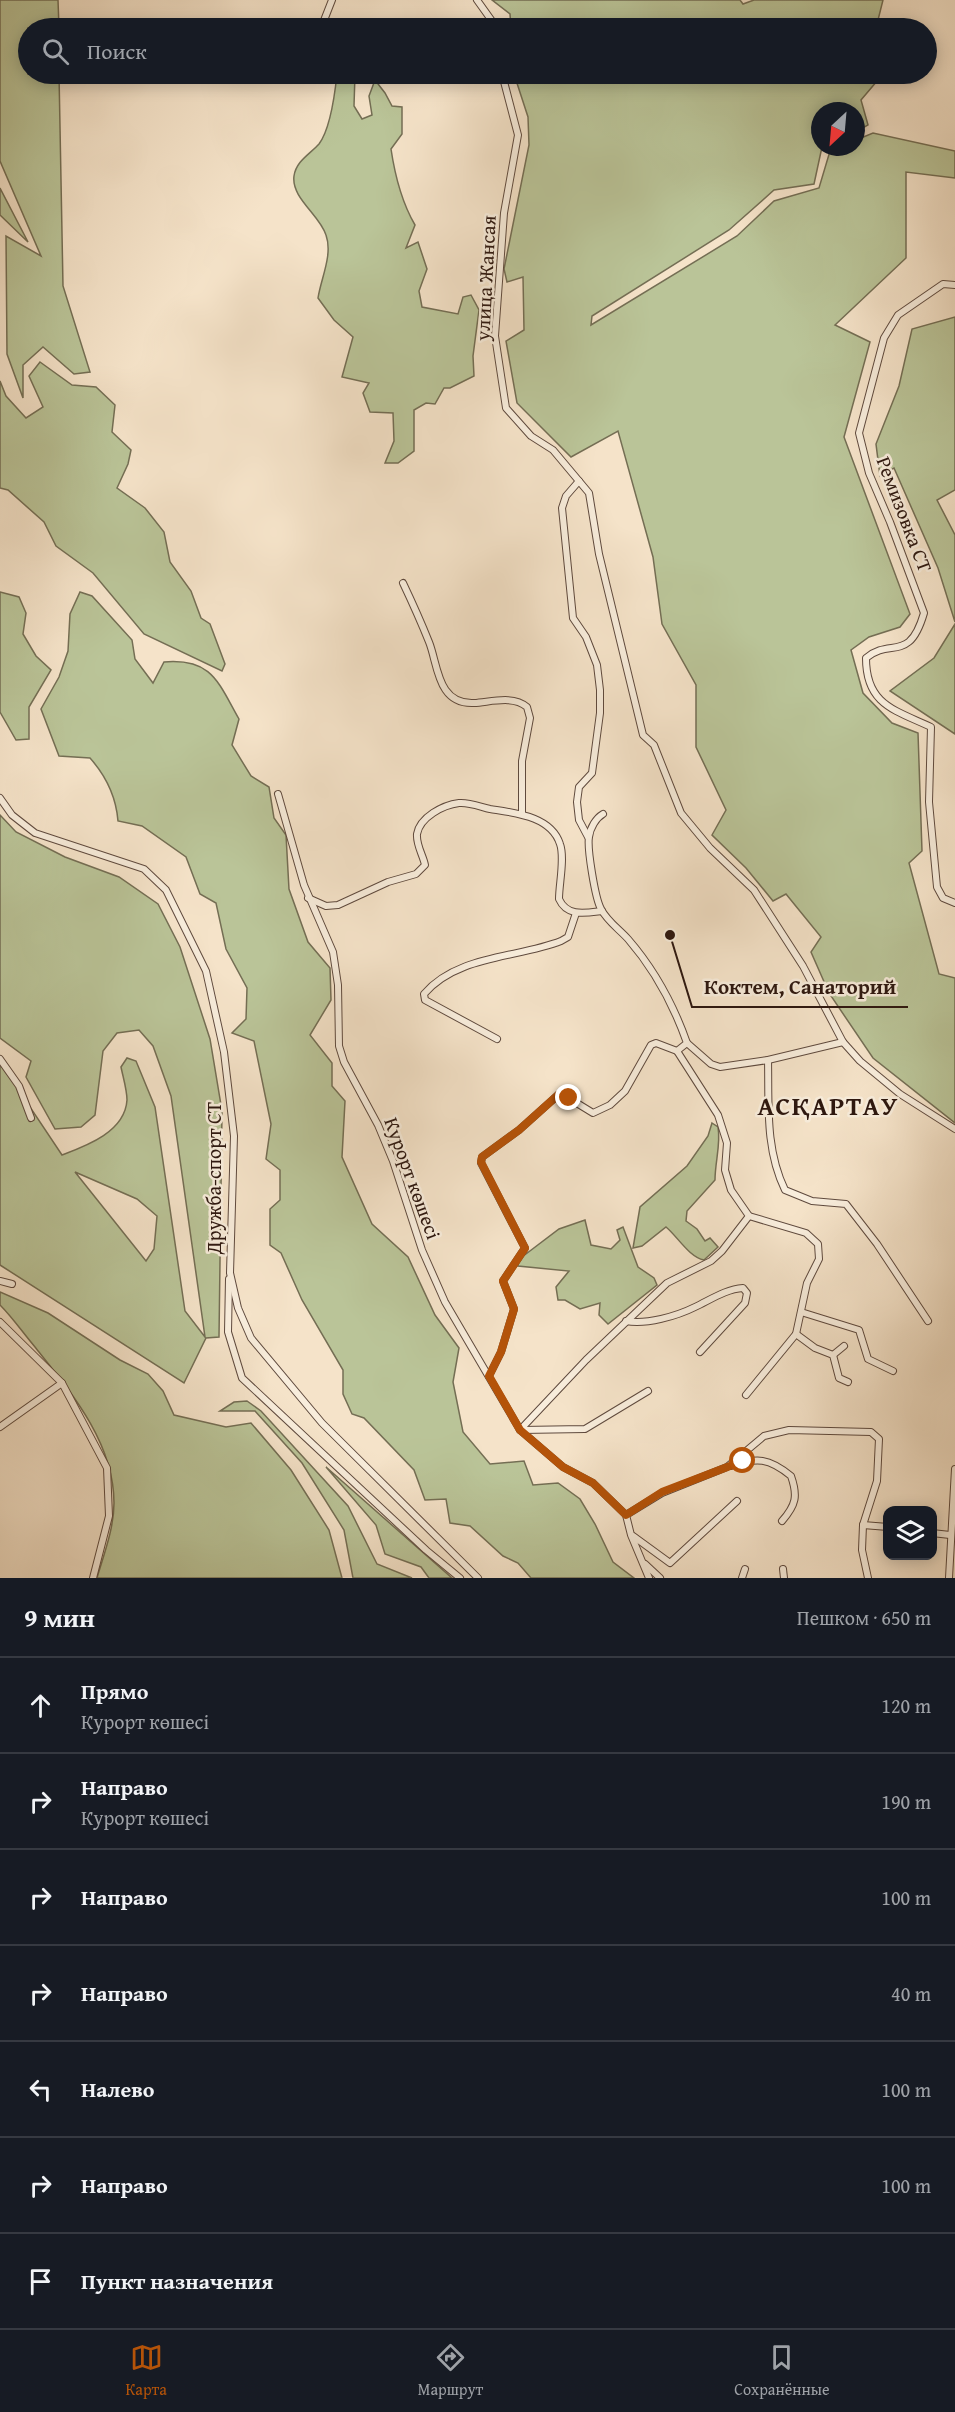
<!DOCTYPE html>
<html lang="ru">
<head>
<meta charset="utf-8">
<style>
	body { margin:0; font-family:"Gentium Book Plus",serif; background:#242831; color:#f1f3f6 }
	.controls { position:absolute; right:18px; bottom:18px; display:grid; overflow:hidden; border-radius:12px; box-shadow:0 3px 15px #0003 }
	.controls button { width:54px; height:54px; display:grid; place-items:center; padding:0; border:0; border-bottom:2px solid #363941; background:#171b24; color:#f1f3f6; font:30px sans-serif }
	.compass { position:absolute; left:811px; top:102px; width:54px; height:54px; border-radius:50%; background:#171b24; box-shadow:0 3px 15px #0003; rotate:206deg }
	.stop { position:absolute; width:18px; height:18px; margin:-14px; border:4px solid #b45309; border-radius:50%; background:#fff }
	.stop.end { background:#b45309; border-color:#fff; box-shadow:0 2px 6px #0008 }
	.list { margin:0; padding:0; list-style:none }
	h2 { display:flex; justify-content:space-between; align-items:center; height:78px; margin:0; padding:0 24px; font-size:26px }
	h2 small { font-size:20px; font-weight:400; color:#9ea1a6 }
	.list li { display:grid; grid-template-columns:39px 1fr auto; gap:18px; align-items:center; box-sizing:border-box; height:96px; padding:0 24px; border-top:2px solid #363941 }
	.list b { display:block; font-size:22px; white-space:nowrap }
	.list p { margin:0; font-size:20px; white-space:nowrap; color:#9ea1a6 }
	.list em { font-size:20px; font-style:normal; color:#9ea1a6 }
	.icon { flex:none; width:33px; height:33px; fill:none; stroke:currentColor; stroke-width:2; stroke-linecap:round; stroke-linejoin:round }
	.map { position:relative; flex:none; width:955px; height:1578px; overflow:hidden }
	.search { position:absolute; background:#171b24; box-shadow:0 3px 15px #0003; left:18px; right:18px; top:18px; height:66px; display:flex; align-items:center; gap:15px; box-sizing:border-box; padding:0 21px; border-radius:33px; color:#9ea1a6; font-size:22px }
	.sheet { height:750px; background:#171b24 }
	nav { display:flex; justify-content:space-around; align-items:center; box-sizing:border-box; height:84px; border-top:2px solid #363941; background:#171b24; font-size:16px; color:#9ea1a6 }
	nav a { display:grid; justify-items:center; gap:3px }
	nav .on { color:#b45309 }
	.map>svg:first-child { display:block }
</style>
</head>
<body>
<div class="map">
<svg width="955" height="1578" viewBox="0 0 955 1578">
	<rect width="100%" height="100%" fill="#f5e3c9"/>
	<filter id="stains"><feTurbulence type="fractalNoise" baseFrequency=".00333" numOctaves="4"/><feColorMatrix values="0 0 0 0 .2 0 0 0 0 .09 0 0 0 0 .02 0 0 0 .5 -.17"/></filter>
	<radialGradient id="worn" r=".72"><stop offset=".6" stop-color="#630" stop-opacity="0"/><stop offset="1" stop-color="#630" stop-opacity=".3"/></radialGradient>
	<g fill="#bac498" stroke="#746e54" stroke-width="1.5" fill-rule="evenodd">
		<polygon points="0,0 58,0 59,28 28,28 28,74 59,74 63,286 90,372 74,374 43,347 23,365 23,398 7,354 6,236 41,256 0,161"/>
		<polygon points="492,0 740,0 743,4 754,0 883,0 876,28 511,28 510,14"/>
		<path d="M 337,74 L 355,74 L 354,106 L 362,119 L 372,115 L 369,96 L 375,80 L 385,93 L 392,106 L 402,107 L 402,134 L 391,149 C 395,176 401,201 415,225 L 406,248 L 418,242 L 427,269 L 419,291 L 422,307 L 458,314 L 463,297 L 471,295 L 479,310 L 473,356 L 474,376 L 450,388 L 444,388 L 435,404 L 426,403 L 414,410 L 414,451 L 398,463 L 385,463 L 394,441 L 393,413 L 370,412 L 363,393 L 369,383 L 342,377 L 353,337 L 334,320 L 318,298 C 321,278 333,255 326,235 C 320,215 291,198 294,176 C 296,161 310,154 319,144 C 331,128 335,93 337,74 Z"/>
		<polygon points="514,74 883,74 861,100 868,125 856,132 856,111 820,111 820,147 822,147 814,184 774,190 729,230 592,316 591,325 737,236 774,201 819,188 830,151 839,147 856,147 856,140 873,133 955,151 955,178 906,172 906,258 835,325 870,342 844,437 910,614 900,627 869,637 851,650 863,693 892,723 918,733 922,851 909,863 939,974 955,978 955,1123 873,1058 829,993 811,952 821,937 786,894 773,901 746,868 712,835 726,810 696,747 696,685 662,624 653,557 618,431 571,457 517,403 506,341 524,330 523,277 507,282 504,269 529,145 528,117"/>
		<polygon points="0,188 28,242 0,215"/>
		<polygon points="955,317 955,490 937,500 955,535 955,622 938,568 894,468 880,476 876,444 899,386 912,329"/>
		<polygon points="40,362 72,385 96,387 115,405 112,432 131,450 128,464 117,488 145,508 164,532 170,562 191,591 201,618 210,624 225,664 222,671 144,634 93,573 56,546 44,522 8,490 0,488 0,381 6,396 26,418 43,407 29,376"/>
		<polygon points="0,592 19,597 26,613 23,634 36,656 51,670 29,707 29,739 16,740 0,712"/>
		<path d="M 80,592 L 92,596 L 132,640 L 135,659 L 153,683 L 164,662 C 212,658 218,682 239,719 L 232,745 L 251,776 L 269,787 L 274,818 L 286,835 L 289,889 L 308,942 L 330,968 L 331,1000 L 310,1035 L 332,1063 L 332,1086 L 345,1101 L 342,1157 L 372,1224 L 408,1257 L 435,1315 L 459,1348 L 453,1382 L 463,1432 L 490,1464 L 524,1461 L 533,1485 L 558,1483 L 580,1499 L 595,1524 L 613,1562 L 634,1578 L 531,1578 L 518,1563 L 503,1556 L 470,1526 L 450,1523 L 446,1499 L 425,1500 L 414,1470 L 364,1418 L 352,1414 L 343,1394 L 343,1370 L 302,1300 L 281,1253 L 270,1245 L 270,1209 L 280,1200 L 280,1170 L 266,1159 L 271,1124 L 254,1041 L 232,1033 L 246,1019 L 247,988 L 226,949 L 216,903 L 200,894 L 186,857 L 142,826 L 118,821 C 116,796 106,776 90,758 L 59,756 L 41,709 L 59,677 L 68,651 L 70,614 Z"/>
		<polygon points="955,624 955,734 890,691 934,658"/>
		<path d="M 0,815 L 16,832 L 65,857 L 119,877 L 158,904 L 180,947 L 210,1039 L 222,1111 L 219,1337 L 206,1338 L 184,1383 L 0,1265 L 0,1062 L 62,1155 C 86,1146 125,1132 127,1100 C 127,1090 123,1077 121,1067 L 127,1058 L 136,1061 L 155,1107 L 185,1311 L 205,1337 L 171,1096 L 153,1046 L 139,1030 L 117,1033 L 103,1051 L 95,1115 L 81,1127 L 55,1129 L 26,1077 L 31,1061 L 0,1038 ZM 75,1172 L 137,1199 L 157,1216 L 154,1249 L 146,1261 Z"/>
		<path d="M 712,1123 L 718,1127 C 721,1144 715,1162 715,1180 L 687,1211 L 686,1221 L 697,1229 L 705,1241 L 710,1238 L 718,1247 L 704,1260 C 689,1257 678,1237 666,1227 L 642,1246 L 633,1248 L 640,1207 L 687,1166 L 708,1136 Z"/>
		<polygon points="585,1220 591,1245 611,1249 620,1240 617,1230 623,1227 638,1267 654,1278 657,1285 608,1324 599,1315 600,1303 580,1309 565,1300 558,1300 556,1287 569,1271 518,1266 518,1260 559,1229"/>
		<path d="M 0,1292 L 48,1313 L 120,1360 L 148,1374 L 163,1391 L 174,1415 L 226,1427 L 251,1423 L 291,1470 L 329,1530 L 342,1578 L 97,1578 C 104,1554 114,1528 114,1503 C 114,1442 70,1391 35,1347 C 23,1333 13,1318 0,1305 Z"/>
		<polygon points="247,1401 261,1411 348,1506 377,1564 412,1578 353,1578 344,1530 302,1463 255,1411 220,1411 234,1402"/>
		<polygon points="326,1467 452,1578 429,1578 421,1567 385,1554 376,1525"/>
	</g>
	<g fill="none" stroke-linecap="round" stroke-linejoin="round">
		<g stroke="#5f4a3e" stroke-width="8">
			<g id="minor">
				<polyline points="477,0 497,28"/>
				<polyline points="321,28 332,0"/>
				<polyline points="502,74 518,135 504,213 495,336 506,408 531,436 553,450 589,493 599,554 643,735 654,745 681,813 710,848 754,890 803,966 843,1042 860,1061 900,1094 955,1129"/>
				<path d="M 955,285 L 943,284 L 898,315 L 884,338 L 859,433 L 869,473 L 890,522 L 924,613 C 909,664 891,637 866,658 C 866,705 895,710 931,727 L 929,802 L 937,887 L 943,898 L 955,903"/>
				<polyline points="579,481 566,496 562,508 573,618 586,637 597,665 600,690 600,713 592,773 579,787 577,802 579,820 588,837"/>
				<path d="M 403,583 C 412,602 421,622 429,642 C 438,664 437,705 474,703 C 491,702 513,695 527,707 L 530,718 L 522,761 L 522,813"/>
				<polyline points="278,794 304,885 333,952 338,985 339,1046 344,1062 378,1125 393,1161 422,1250 445,1302 520,1430 563,1467 593,1483 626,1515 631,1535 649,1578"/>
				<polyline points="0,798 12,815 35,833 144,869 166,890 206,971 224,1052 234,1136 230,1273 238,1308 251,1338 322,1423 478,1578"/>
				<path d="M 308,898 L 326,906 L 338,905 L 388,882 L 416,874 L 425,865 C 423,855 416,845 417,834 C 420,817 443,805 459,803 C 469,802 481,807 490,809 C 515,813 551,816 560,844 C 565,858 559,884 559,899 C 567,917 585,913 602,911"/>
				<path d="M 497,1039 L 425,1000 L 424,994 C 457,955 518,958 561,941 L 568,937 L 576,913"/>
				<polyline points="687,1043 711,1064 720,1067 768,1060 843,1042"/>
				<polyline points="0,1059 19,1086 31,1118"/>
				<path d="M 768,1060 C 769,1104 765,1149 785,1190 L 812,1201 L 846,1204 L 877,1244 L 928,1321"/>
				<polyline points="229,1279 228,1332 242,1378 426,1550 460,1578"/>
				<polyline points="0,1281 12,1284"/>
				<polyline points="801,1312 859,1330 868,1359 893,1371"/>
				<path d="M 626,1321 C 646,1325 677,1316 695,1307 C 710,1300 726,1289 743,1288 L 747,1293 L 745,1303 L 700,1352"/>
				<polyline points="0,1322 62,1383 107,1468 109,1516 93,1578"/>
				<polyline points="796,1334 815,1348 833,1355 839,1378 848,1382"/>
				<polyline points="833,1355 844,1346"/>
				<polyline points="489,1376 501,1352 514,1309 503,1281 525,1248 481,1163 482,1157 519,1130 558,1095 562,1094 593,1113 610,1105 625,1091 651,1045 656,1043 677,1051"/>
				<polyline points="746,1395 796,1334 807,1283 819,1259 818,1244 806,1233 749,1216"/>
				<polyline points="0,1427 62,1383"/>
				<path d="M 520,1430 L 586,1360 L 667,1283 L 711,1261 L 722,1251 L 749,1216 L 731,1190 L 725,1170 L 727,1143 L 718,1115 L 677,1051 L 687,1043 C 674,1006 654,969 628,939 C 619,929 607,921 601,909 C 595,898 587,848 589,837 C 590,828 596,818 603,814"/>
				<polyline points="521,1430 585,1429 648,1391"/>
				<path d="M 731,1466 C 757,1457 769,1458 791,1476 C 798,1496 796,1505 782,1521"/>
				<polyline points="626,1515 662,1493 727,1467 764,1436 789,1430 871,1432 879,1439 877,1481 863,1525 862,1550 868,1578"/>
				<polyline points="863,1525 888,1527"/>
				<polyline points="932,1533 950,1535"/>
				<polyline points="633,1536 670,1563 737,1501"/>
				<polyline points="645,1564 660,1578"/>
				<polyline points="783,1569 784,1578"/>
				<polyline points="742,1578 745,1569"/>
				<polyline points="949,1578 955,1469"/>
			</g>
		</g>
		<use href="#minor" stroke="#f8eddc" stroke-width="6"/>
	</g>
	<g fill="none" stroke-linecap="round" stroke-linejoin="round">
		<polyline stroke="#b45309" stroke-width="8" points="569,1098 562,1094 558,1095 519,1130 482,1157 481,1162 525,1248 503,1281 514,1309 501,1352 489,1376 520,1430 563,1467 593,1483 626,1515 662,1492 743,1461"/>
	</g>
	<g text-anchor="middle" dominant-baseline="central" stroke-width="5" stroke-linejoin="round" paint-order="stroke">
		<g font-size="20" fill="#2d170f" stroke="#f8eddc">
			<text transform="translate(485 278) rotate(-87)">улица Жансая</text>
			<text transform="translate(905 514) rotate(69)">Ремизовка СТ</text>
			<text transform="translate(213 1178) rotate(-90)">Дружба-спорт СТ</text>
			<text transform="translate(413 1178) rotate(70)">Курорт көшесі</text>
		</g>
		<g font-size="26" font-weight="bold" letter-spacing="1.5" fill="#2d170f" stroke="#f8eddc">
			<text x="828" y="1105">АСҚАРТАУ</text>
		</g>
	</g>
	<path fill="none" stroke="#2d170f" stroke-width="2" d="M670 935L692 1007H908"/>
	<circle fill="#2d170f" stroke="#f8eddc" stroke-width="2" cx="670" cy="935" r="6"/>
	<g font-size="21" text-anchor="middle" font-weight="bold" fill="#2d170f" stroke="#f8eddc" stroke-width="5" stroke-linejoin="round" paint-order="stroke">
		<text x="800" y="994">Коктем, Санаторий</text>
	</g>
	<rect width="100%" height="100%" filter="url(#stains)"/>
	<rect width="100%" height="100%" fill="url(#worn)"/>
</svg>
<div class="controls">
<button><svg class="icon" aria-label="layers" viewBox="0 0 24 24"><path d="M12 4l9 5-9 5-9-5zM3 14l9 5 9-5"/></svg></button>
</div>
<svg class="compass" viewBox="-18 -18 36 36"><path d="M0-13l5 13h-10z" fill="#e53935"/><path d="M0 13l5-13h-10z" fill="#9ea1a6"/></svg>
<div class="stop" style="left:743px;top:1461px"></div>
<div class="stop end" style="left:569px;top:1098px"></div>
<div class="search"><svg class="icon" aria-label="search" viewBox="0 0 24 24"><circle cx="10" cy="10" r="6"/><path d="M15 15l6 6"/></svg>Поиск</div>
</div>
<section class="sheet">
<h2>9 мин<small>Пешком · 650 m</small></h2>
<ul class="list">
<li><svg class="icon" aria-label="ahead" viewBox="0 0 24 24"><path d="M12 20V5M6 11l6-6 6 6"/></svg><div><b>Прямо</b><p>Курорт көшесі</p></div><em>120 m</em></li>
<li><svg class="icon" aria-label="right" viewBox="0 0 24 24"><path d="M7 20v-9h11M14 6l5 5-5 5"/></svg><div><b>Направо</b><p>Курорт көшесі</p></div><em>190 m</em></li>
<li><svg class="icon" aria-label="right" viewBox="0 0 24 24"><path d="M7 20v-9h11M14 6l5 5-5 5"/></svg><div><b>Направо</b></div><em>100 m</em></li>
<li><svg class="icon" aria-label="right" viewBox="0 0 24 24"><path d="M7 20v-9h11M14 6l5 5-5 5"/></svg><div><b>Направо</b></div><em>40 m</em></li>
<li><svg class="icon" aria-label="left" viewBox="0 0 24 24"><path d="M17 20v-9H6M10 6l-5 5 5 5"/></svg><div><b>Налево</b></div><em>100 m</em></li>
<li><svg class="icon" aria-label="right" viewBox="0 0 24 24"><path d="M7 20v-9h11M14 6l5 5-5 5"/></svg><div><b>Направо</b></div><em>100 m</em></li>
<li><svg class="icon" aria-label="arrive" viewBox="0 0 24 24"><path d="M6 21V4h12l-3 4 3 4H6"/></svg><div><b>Пункт назначения</b></div></li>
</ul>
</section>
<nav>
<a class="on"><svg class="icon" aria-label="map" viewBox="0 0 24 24"><path d="M3 6l6-2 6 2 6-2v14l-6 2-6-2-6 2zM9 4v14M15 6v14"/></svg>Карта</a>
<a><svg class="icon" aria-label="directions" viewBox="0 0 24 24"><path d="M12 3l9 9-9 9-9-9zM9 14v-3h6M13 9l2 2-2 2"/></svg>Маршрут</a>
<a><svg class="icon" aria-label="saved" viewBox="0 0 24 24"><path d="M7 4h10v16l-5-4-5 4z"/></svg>Сохранённые</a>
</nav>
</body>
</html>
